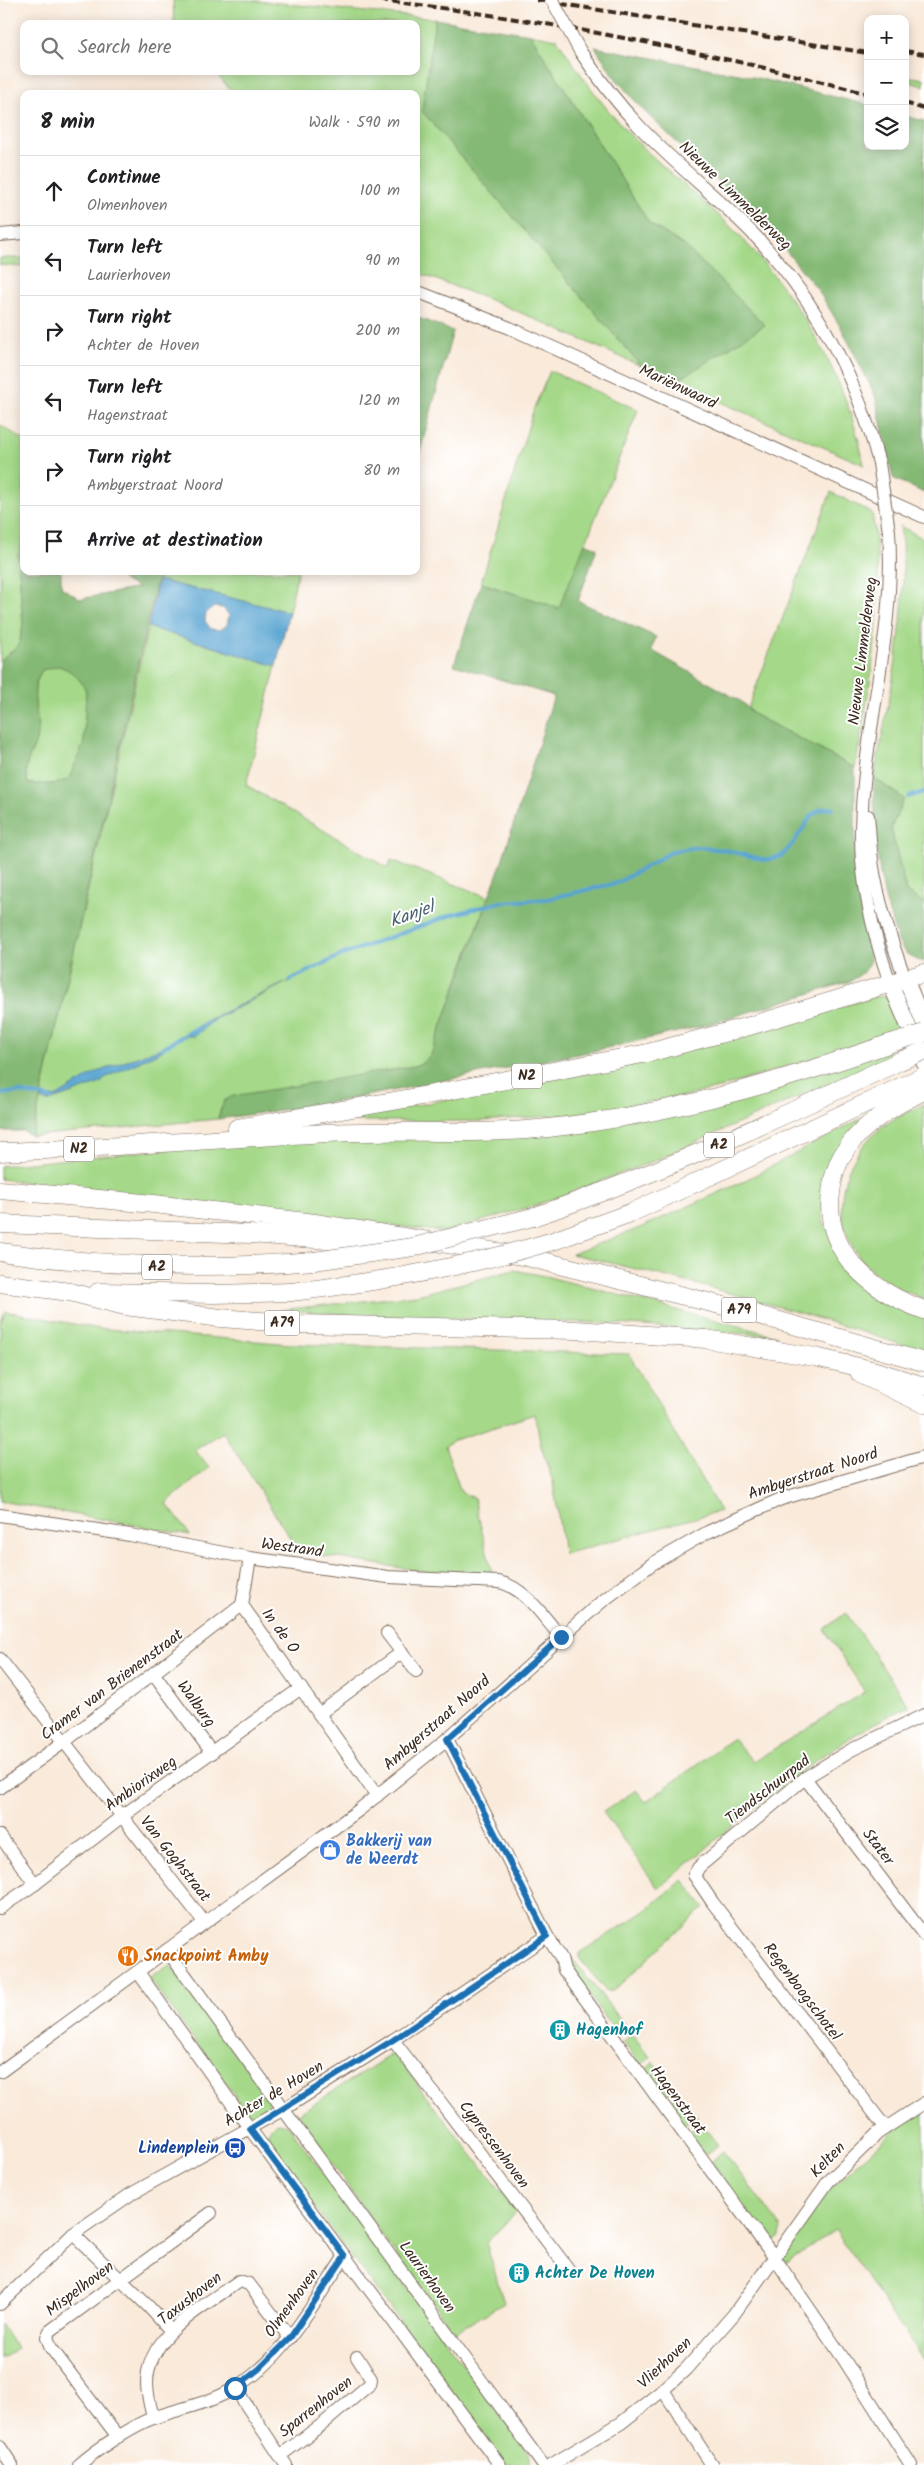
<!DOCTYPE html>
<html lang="en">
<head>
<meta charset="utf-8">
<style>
	body { margin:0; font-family:Kalam,sans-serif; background:#f6f6f6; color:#202124 }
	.controls { position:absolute; right:15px; top:15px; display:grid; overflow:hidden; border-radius:10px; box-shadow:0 2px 12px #0003 }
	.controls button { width:45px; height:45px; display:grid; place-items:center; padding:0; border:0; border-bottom:1px solid #e0e0e0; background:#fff; color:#202124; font:25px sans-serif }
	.stop { position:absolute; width:15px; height:15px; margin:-11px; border:4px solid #1f6fb2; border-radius:50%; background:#fff }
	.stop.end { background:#1f6fb2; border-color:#fff; box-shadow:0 1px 5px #0008 }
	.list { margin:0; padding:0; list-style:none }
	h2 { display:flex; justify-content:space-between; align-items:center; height:65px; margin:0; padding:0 20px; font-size:21px }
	h2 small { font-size:16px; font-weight:400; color:#757577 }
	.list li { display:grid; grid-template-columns:32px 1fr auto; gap:15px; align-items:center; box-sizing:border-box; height:70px; padding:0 20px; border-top:1px solid #e0e0e0 }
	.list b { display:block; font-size:19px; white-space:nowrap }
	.list p { margin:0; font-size:16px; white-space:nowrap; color:#757577 }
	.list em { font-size:16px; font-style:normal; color:#757577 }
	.icon { flex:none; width:28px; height:28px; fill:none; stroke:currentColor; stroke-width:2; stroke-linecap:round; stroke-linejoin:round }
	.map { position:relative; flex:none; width:924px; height:2465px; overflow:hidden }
	.search { position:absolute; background:#fff; box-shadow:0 2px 12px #0003; left:20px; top:20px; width:400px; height:55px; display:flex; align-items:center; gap:12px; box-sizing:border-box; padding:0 18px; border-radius:10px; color:#757577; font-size:19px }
	.panel { position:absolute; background:#fff; box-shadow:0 2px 12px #0003; left:20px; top:90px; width:400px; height:485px; border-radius:10px }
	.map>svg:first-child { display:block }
</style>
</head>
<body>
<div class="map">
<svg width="924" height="2465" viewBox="0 0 924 2465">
	<rect width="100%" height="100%" fill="#fff"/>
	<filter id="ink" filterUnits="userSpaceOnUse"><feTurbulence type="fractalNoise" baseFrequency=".02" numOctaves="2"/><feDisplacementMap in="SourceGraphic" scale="10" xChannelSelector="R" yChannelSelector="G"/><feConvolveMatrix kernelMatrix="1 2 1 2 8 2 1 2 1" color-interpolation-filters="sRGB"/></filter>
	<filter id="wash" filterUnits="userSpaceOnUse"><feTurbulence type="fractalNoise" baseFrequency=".0096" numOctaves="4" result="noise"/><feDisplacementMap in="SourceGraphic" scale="20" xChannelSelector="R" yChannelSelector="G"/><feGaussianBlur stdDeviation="1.12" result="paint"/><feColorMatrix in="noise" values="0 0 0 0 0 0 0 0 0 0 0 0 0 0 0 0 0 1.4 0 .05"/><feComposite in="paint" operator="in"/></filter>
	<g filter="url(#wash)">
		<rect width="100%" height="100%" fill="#f9eada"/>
		<g fill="#a5d989" stroke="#708254">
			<polygon points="173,0 249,0 435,19 422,111 641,366 503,305 416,272 416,94 234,94 214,71 416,71 416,24 174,24"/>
			<path d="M 530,34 L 557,39 C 574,65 592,91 612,115 C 653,164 707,199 749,246 C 804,308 849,383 864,465 L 675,382 L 764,325 L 686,247 L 649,223 Z"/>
			<polygon points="905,76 924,79 924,86 905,81"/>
			<polygon points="0,258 24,258 24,267 0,265"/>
			<polygon points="550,371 638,410 560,608 481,583 534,408"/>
			<polygon points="0,425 24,440 24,538 18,555 23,625 19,645 0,661"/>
			<path d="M 831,492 L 872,513 C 887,599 871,683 855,768 L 753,714 L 748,708 Z"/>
			<path d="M 900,526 L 924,539 L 924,903 L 906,892 L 891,828 L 904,799 L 874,778 C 889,696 912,609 900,526 Z"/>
			<polygon points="159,571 298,571 289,612 158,580"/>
			<polygon points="148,627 276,666 246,785 388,868 391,860 488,897 431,1055 424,1062 415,1066 221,1108 218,1119 32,1136"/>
			<path d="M 53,666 C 68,665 81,678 86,691 L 84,742 L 69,779 C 56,785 42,786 28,783 C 22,757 34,757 37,735 C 40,708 27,697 42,670 Z"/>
			<polygon points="878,996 887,997 901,1030 726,1086 690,1095 578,1114 481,1121 332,1121 630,1065 727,1040"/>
			<polygon points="888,1051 891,1056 649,1163 539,1204 445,1232 0,1179 0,1166 246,1141 657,1117"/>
			<path d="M 924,1104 L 924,1299 C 905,1291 886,1284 871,1270 C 829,1231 834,1170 875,1133 C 889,1120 907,1113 924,1104 Z"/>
			<path d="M 877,1110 L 824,1188 L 822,1217 L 841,1262 L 864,1290 L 875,1298 L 924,1316 L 924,1352 C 808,1313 691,1281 572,1254 L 642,1227 L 738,1184 Z"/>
			<polygon points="514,1270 545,1276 777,1336 603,1323 375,1316 281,1310 417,1295"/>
			<polygon points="5,1311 95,1328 291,1344 629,1354 720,1511 564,1554 553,1482 541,1446 535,1414 454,1440 445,1446 461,1492 474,1498 493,1577 459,1577 299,1552 223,1432 195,1450 209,1468 166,1503 190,1535 0,1501 0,1324"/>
			<path d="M 846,1613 L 909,1706 C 811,1751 741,1822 658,1888 L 603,1812 L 636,1790 L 646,1802 L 733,1738 L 753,1762 L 865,1692 L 824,1629 Z"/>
			<polygon points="683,1880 704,1907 613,1991 606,1991 579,1958 579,1953 641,1914"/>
			<polygon points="572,1958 628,2029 618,2035 567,1965 569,1959"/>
			<polygon points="170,1965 268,2097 269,2106 263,2113 254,2116 246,2111 149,1978"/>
			<polygon points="632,2034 650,2057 641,2065 623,2042"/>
			<polygon points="395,2052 424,2094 517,2211 486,2243 504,2303 455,2332 391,2248 298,2114"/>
			<polygon points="654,2062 674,2089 665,2096 644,2071"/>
			<polygon points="678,2093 697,2117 684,2125 667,2104"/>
			<polygon points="924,2113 924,2360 835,2230 786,2263 783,2258 827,2191 898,2127"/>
			<polygon points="700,2122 718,2145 707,2154 704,2154 689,2133"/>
			<polygon points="279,2123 288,2125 530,2456 530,2465 507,2465 270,2147 266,2134 273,2125"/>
			<polygon points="723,2151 782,2228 779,2238 775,2240 766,2238 711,2162"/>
			<polygon points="0,2323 17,2349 0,2359"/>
		</g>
		<g fill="#84b975" stroke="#60724a" fill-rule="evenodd">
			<polygon points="435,19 530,34 649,223 686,247 765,325 675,382 641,366 422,111"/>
			<polygon points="595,47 749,76 868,105 868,146 905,146 905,116 924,121 924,493 893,478 875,395 843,331 818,290 769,230 644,111 616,79"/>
			<polygon points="416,317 453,331 416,466"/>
			<path d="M 24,538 L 24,571 L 61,571 L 61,587 L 80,599 L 138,588 L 123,580 L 125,571 L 159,571 L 32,1136 L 23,1131 L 0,1131 L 0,661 L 19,645 L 23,625 L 18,555 ZM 58,666 C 71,669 81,679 86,691 L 84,742 L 69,779 L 54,784 L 28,784 C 22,760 34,755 37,735 C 40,710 27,694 42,670 Z"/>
			<polygon points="585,543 597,548 578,601 656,637 651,650 742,702 753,714 855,768 855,862 870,946 870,960 865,971 851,981 699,1027 593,1051 335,1102 218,1119 224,1101 233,1096 415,1066 424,1062 431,1055 501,864 554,696 454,665 481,583 559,608"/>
			<path d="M 874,778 L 904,799 L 891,828 L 906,892 L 924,903 L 924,962 C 917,960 909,957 904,951 C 897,942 894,929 891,919 C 876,872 874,826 874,778 Z"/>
		</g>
		<g fill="#59a4d1" stroke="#4a6778" fill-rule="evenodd">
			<path d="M 158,580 L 289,612 L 276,666 L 148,627 ZM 214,607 L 223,608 L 229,615 L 227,625 L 220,630 L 211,629 L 205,621 L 206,613 Z"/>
			<polygon points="295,978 215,1019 195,1036 187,1036 204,1022"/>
			<polygon points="166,1046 162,1051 105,1078 101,1083 47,1102 40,1099 57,1096 97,1072"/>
		</g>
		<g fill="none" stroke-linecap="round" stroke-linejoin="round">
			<g stroke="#59a4d1" stroke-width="4">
				<polyline points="908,797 924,792"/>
				<polyline points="290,980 342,955 451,915 501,902 547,899 617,883 673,851 697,847 725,850 765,860 782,856 794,842 812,815 821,809 833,808"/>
				<polyline points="162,1048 197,1028"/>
				<polyline points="0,1094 18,1092 50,1098"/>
			</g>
		</g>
	</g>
	<g filter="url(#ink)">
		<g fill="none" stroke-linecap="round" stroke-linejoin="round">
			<g stroke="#7e6d60" stroke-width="14">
				<g id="minor">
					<path d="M 580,51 C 598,78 617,103 639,126 C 677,167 722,200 760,241 C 819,305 857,379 879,463"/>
					<polyline points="0,235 24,233"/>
					<polyline points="416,291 510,328 924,517"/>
					<path d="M 889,532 C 896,633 863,730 861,830 C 860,882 873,934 890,983"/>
					<path d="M 868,816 C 870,833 870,850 873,867 C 879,905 891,941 905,978"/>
					<path d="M 0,1515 L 130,1535 L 250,1558 L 388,1577 L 499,1582 C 526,1588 544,1618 561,1637"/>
					<polyline points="250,1558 242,1605 377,1796"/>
					<polyline points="387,1633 416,1671"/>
					<polyline points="0,1659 204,1922"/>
					<polyline points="154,1674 212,1753"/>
					<polyline points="319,1714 402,1652"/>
					<polyline points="447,1739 547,1936 561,1958 564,1970 774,2257 843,2358 911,2465"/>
					<polyline points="805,1778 924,1935"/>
					<polyline points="0,1788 64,1742 242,1605"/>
					<polyline points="0,1836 35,1884"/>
					<polyline points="0,1908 35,1884 121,1817 301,1688"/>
					<polyline points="167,1950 543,2465"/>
					<polyline points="138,1972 250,2129 500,2465"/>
					<polyline points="393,2040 569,2270"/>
					<polyline points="0,2072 359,1810 447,1739 600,1603 652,1564 708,1532 781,1499 924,1457"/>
					<polyline points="885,2127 713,1903 694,1875 699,1867 805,1778 851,1750 924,1715"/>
					<polyline points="73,2234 148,2306 171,2331"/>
					<polyline points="0,2304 73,2234 131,2194 284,2109 393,2040 547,1936"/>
					<polyline points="235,2388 286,2465"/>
					<polyline points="663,2390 712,2465"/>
					<path d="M 153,2417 C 150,2406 147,2395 147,2383 C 147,2334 205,2306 239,2281 L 249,2284 L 290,2338"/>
					<polyline points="118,2437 51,2348 47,2337 50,2331 211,2213"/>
					<polyline points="0,2447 12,2465"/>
					<polyline points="281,2455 324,2423 370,2384 371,2379 357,2357"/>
					<path d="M 79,2465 C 96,2450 134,2424 156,2417 C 179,2409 202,2405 224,2394 C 280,2367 312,2305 345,2256"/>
					<polyline points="551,2465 621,2423 663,2390 686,2369 734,2314 828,2182 878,2133 924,2103"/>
				</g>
			</g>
			<g stroke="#7e6d60" stroke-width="17">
				<g id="major">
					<polyline points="905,978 924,1023"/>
					<polyline points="890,983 924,1063"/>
				</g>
			</g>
			<g stroke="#7e6d60" stroke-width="19">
				<g id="highway">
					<path d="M 924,1091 C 899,1103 874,1117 855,1138 C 841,1153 833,1173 831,1193 C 823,1253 873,1292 924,1310"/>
					<polyline points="237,1128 411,1098 648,1053 753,1025 924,973"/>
					<path d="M 0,1152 C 109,1148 217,1139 326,1133 C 400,1129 474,1136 548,1128 C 668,1115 777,1083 891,1043"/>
					<polyline points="0,1190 154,1204 315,1223 523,1256 748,1312 924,1362"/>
					<path d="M 533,1217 C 659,1174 779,1118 900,1061"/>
					<polyline points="0,1224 250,1234 380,1244"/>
					<polyline points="553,1241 633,1212 924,1076"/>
					<path d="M 0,1252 C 105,1267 208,1270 314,1261"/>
					<polyline points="0,1283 70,1292 125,1306 221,1318 298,1324 576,1330 706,1339 815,1357 876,1371 924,1386"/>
					<polyline points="98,1292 215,1294 291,1292"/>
					<polyline points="860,1374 924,1404"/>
				</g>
			</g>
			<use href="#minor" stroke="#fff" stroke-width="12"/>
			<use href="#major" stroke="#fff" stroke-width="15"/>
			<use href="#highway" stroke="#fff" stroke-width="18"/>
			<g stroke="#3b2a1e" stroke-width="4" stroke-dasharray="8 4" stroke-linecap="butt">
				<path d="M 380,0 C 545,20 708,51 868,94"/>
				<polyline points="537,0 868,53"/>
				<polyline points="905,51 924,54"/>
				<polyline points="905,103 924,109"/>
			</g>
			<g stroke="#7e6d60" stroke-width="14" stroke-linecap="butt">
				<g id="minor-bridge">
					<polyline points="552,0 580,51"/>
					<polyline points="879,463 889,532"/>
				</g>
			</g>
			<g stroke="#7e6d60" stroke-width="19" stroke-linecap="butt">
				<g id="highway-bridge">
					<polyline points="891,1043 924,1033"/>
					<polyline points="900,1061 924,1051"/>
					<polyline points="314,1261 413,1247 533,1217"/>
					<path d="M 291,1292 C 380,1282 467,1267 553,1241"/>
				</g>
			</g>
			<use href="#minor-bridge" stroke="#fff" stroke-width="12"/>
			<use href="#highway-bridge" stroke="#fff" stroke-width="18"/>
		</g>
	</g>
	<g fill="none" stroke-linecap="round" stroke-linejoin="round" filter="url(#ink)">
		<polyline stroke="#1f6fb2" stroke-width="6" points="235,2388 259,2369 290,2338 345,2256 250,2129 393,2040 547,1936 447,1739 561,1637"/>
	</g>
	<defs>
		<g id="shop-disc" transform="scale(1.125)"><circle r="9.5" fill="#3f7fe0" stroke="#fff"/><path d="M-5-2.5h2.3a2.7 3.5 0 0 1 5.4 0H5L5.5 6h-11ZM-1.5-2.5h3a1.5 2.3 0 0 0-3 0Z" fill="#fff"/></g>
		<g id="restaurant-disc" transform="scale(1.125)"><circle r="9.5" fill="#e8710a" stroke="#fff"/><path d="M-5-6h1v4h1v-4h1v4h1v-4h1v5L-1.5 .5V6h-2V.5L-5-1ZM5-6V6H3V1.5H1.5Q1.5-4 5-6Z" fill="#fff"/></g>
		<g id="building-disc" transform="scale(1.125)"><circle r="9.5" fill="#0f9aa8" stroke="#fff"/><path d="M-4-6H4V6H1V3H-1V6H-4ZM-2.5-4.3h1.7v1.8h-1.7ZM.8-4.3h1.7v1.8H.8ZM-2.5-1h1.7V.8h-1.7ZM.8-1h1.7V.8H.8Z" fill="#fff"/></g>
		<g id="bus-disc" transform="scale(1.125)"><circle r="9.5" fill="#1a4fb4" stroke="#fff"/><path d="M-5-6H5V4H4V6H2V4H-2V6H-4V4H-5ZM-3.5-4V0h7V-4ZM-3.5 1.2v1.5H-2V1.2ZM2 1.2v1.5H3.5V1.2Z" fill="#fff"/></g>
	</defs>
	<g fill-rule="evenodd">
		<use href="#shop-disc" x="330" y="1850"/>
		<use href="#restaurant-disc" x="128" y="1956"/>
		<use href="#building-disc" x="560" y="2030"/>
		<use href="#bus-disc" x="235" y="2148"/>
		<use href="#building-disc" x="519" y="2273"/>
	</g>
	<g text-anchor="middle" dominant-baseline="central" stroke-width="4" stroke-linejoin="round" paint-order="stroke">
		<g fill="#fff" stroke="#766a62" stroke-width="1">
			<rect x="512" y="1063.5" width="30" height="25" rx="4"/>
			<rect x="704" y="1132.5" width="30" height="25" rx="4"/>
			<rect x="64" y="1136.5" width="30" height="25" rx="4"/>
			<rect x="142" y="1254.5" width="30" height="25" rx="4"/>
			<rect x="721.5" y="1297.5" width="35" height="25" rx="4"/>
			<rect x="264.5" y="1310.5" width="35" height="25" rx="4"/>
		</g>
		<g font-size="15" font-weight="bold" fill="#3b2a1e">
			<text x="527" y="1076">N2</text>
			<text x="719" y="1145">A2</text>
			<text x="79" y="1149">N2</text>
			<text x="157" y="1267">A2</text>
			<text x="739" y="1310">A79</text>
			<text x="282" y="1323">A79</text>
		</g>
		<g font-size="16" fill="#3b2a1e" stroke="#fff">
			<text transform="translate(735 196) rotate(44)">Nieuwe Limmelderweg</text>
			<text transform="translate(678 387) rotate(25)">Mariënwaard</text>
			<text transform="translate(863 651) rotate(-83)">Nieuwe Limmelderweg</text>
			<text transform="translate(813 1474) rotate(-18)">Ambyerstraat Noord</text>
			<text transform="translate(292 1548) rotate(8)">Westrand</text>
			<text transform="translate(280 1631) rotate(54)">In de O</text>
			<text transform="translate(112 1685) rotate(-37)">Cramer van Brienenstraat</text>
			<text transform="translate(196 1704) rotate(54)">Walburg</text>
			<text transform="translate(437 1723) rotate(-41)">Ambyerstraat Noord</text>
			<text transform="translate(141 1784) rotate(-35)">Ambiorixweg</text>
			<text transform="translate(768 1790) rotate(-38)">Tiendschuurpad</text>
			<text transform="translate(878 1847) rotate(53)">Stater</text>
			<text transform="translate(175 1859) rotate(52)">Van Goghstraat</text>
			<text transform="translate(802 1992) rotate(53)">Regenboogschotel</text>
			<text transform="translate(274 2094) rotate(-31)">Achter de Hoven</text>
			<text transform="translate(678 2100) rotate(53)">Hagenstraat</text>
			<text transform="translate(494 2145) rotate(53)">Cypressenhoven</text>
			<text transform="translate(828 2160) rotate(-46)">Kelten</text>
			<text transform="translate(427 2277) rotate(54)">Laurierhoven</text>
			<text transform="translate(80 2289) rotate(-37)">Mispelhoven</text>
			<text transform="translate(190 2299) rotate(-38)">Taxushoven</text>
			<text transform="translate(292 2303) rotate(-54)">Olmenhoven</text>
			<text transform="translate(665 2363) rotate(-43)">Vlierhoven</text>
			<text transform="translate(316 2407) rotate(-38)">Sparrenhoven</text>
		</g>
		<g font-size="16" font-weight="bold" fill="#366cbe" stroke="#fff" text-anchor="start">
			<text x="346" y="1841">Bakkerij van<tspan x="346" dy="18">de Weerdt</tspan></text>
		</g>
		<g font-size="16" font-weight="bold" fill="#c56008" stroke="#fff" text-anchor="start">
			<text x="144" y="1956">Snackpoint Amby</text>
		</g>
		<g font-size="16" font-weight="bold" fill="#0d838f" stroke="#fff" text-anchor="start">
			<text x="576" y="2030">Hagenhof</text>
			<text x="535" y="2273">Achter De Hoven</text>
		</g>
		<g font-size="16" font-weight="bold" fill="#164399" stroke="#fff" text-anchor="end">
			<text x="219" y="2148">Lindenplein</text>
		</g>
		<g font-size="18" font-style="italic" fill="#48616f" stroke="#fff">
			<text transform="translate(412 915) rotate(-20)">Kanjel</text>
		</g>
	</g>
</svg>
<div class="controls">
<button>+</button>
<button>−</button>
<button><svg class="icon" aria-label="layers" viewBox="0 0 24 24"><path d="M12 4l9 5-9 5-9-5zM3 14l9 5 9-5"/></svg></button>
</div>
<div class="stop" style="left:235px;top:2388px"></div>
<div class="stop end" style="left:561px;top:1637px"></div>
<div class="search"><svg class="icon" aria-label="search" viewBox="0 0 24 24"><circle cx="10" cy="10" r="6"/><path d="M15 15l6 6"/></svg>Search here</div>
<section class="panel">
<h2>8 min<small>Walk · 590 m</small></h2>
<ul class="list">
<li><svg class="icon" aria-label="ahead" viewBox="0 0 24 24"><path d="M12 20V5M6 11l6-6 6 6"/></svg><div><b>Continue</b><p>Olmenhoven</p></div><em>100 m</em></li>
<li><svg class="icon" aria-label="left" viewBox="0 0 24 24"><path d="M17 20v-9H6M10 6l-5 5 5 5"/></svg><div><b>Turn left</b><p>Laurierhoven</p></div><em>90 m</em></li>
<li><svg class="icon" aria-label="right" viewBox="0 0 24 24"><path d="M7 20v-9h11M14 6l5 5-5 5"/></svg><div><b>Turn right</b><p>Achter de Hoven</p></div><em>200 m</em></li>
<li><svg class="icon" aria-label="left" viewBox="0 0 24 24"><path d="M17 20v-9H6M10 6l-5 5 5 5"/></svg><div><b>Turn left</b><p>Hagenstraat</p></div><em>120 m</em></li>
<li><svg class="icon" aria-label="right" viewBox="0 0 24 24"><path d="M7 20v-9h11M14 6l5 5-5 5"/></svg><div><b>Turn right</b><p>Ambyerstraat Noord</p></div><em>80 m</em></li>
<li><svg class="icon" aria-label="arrive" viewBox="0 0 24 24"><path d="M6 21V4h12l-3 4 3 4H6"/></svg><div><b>Arrive at destination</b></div></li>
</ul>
</section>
</div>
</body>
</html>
